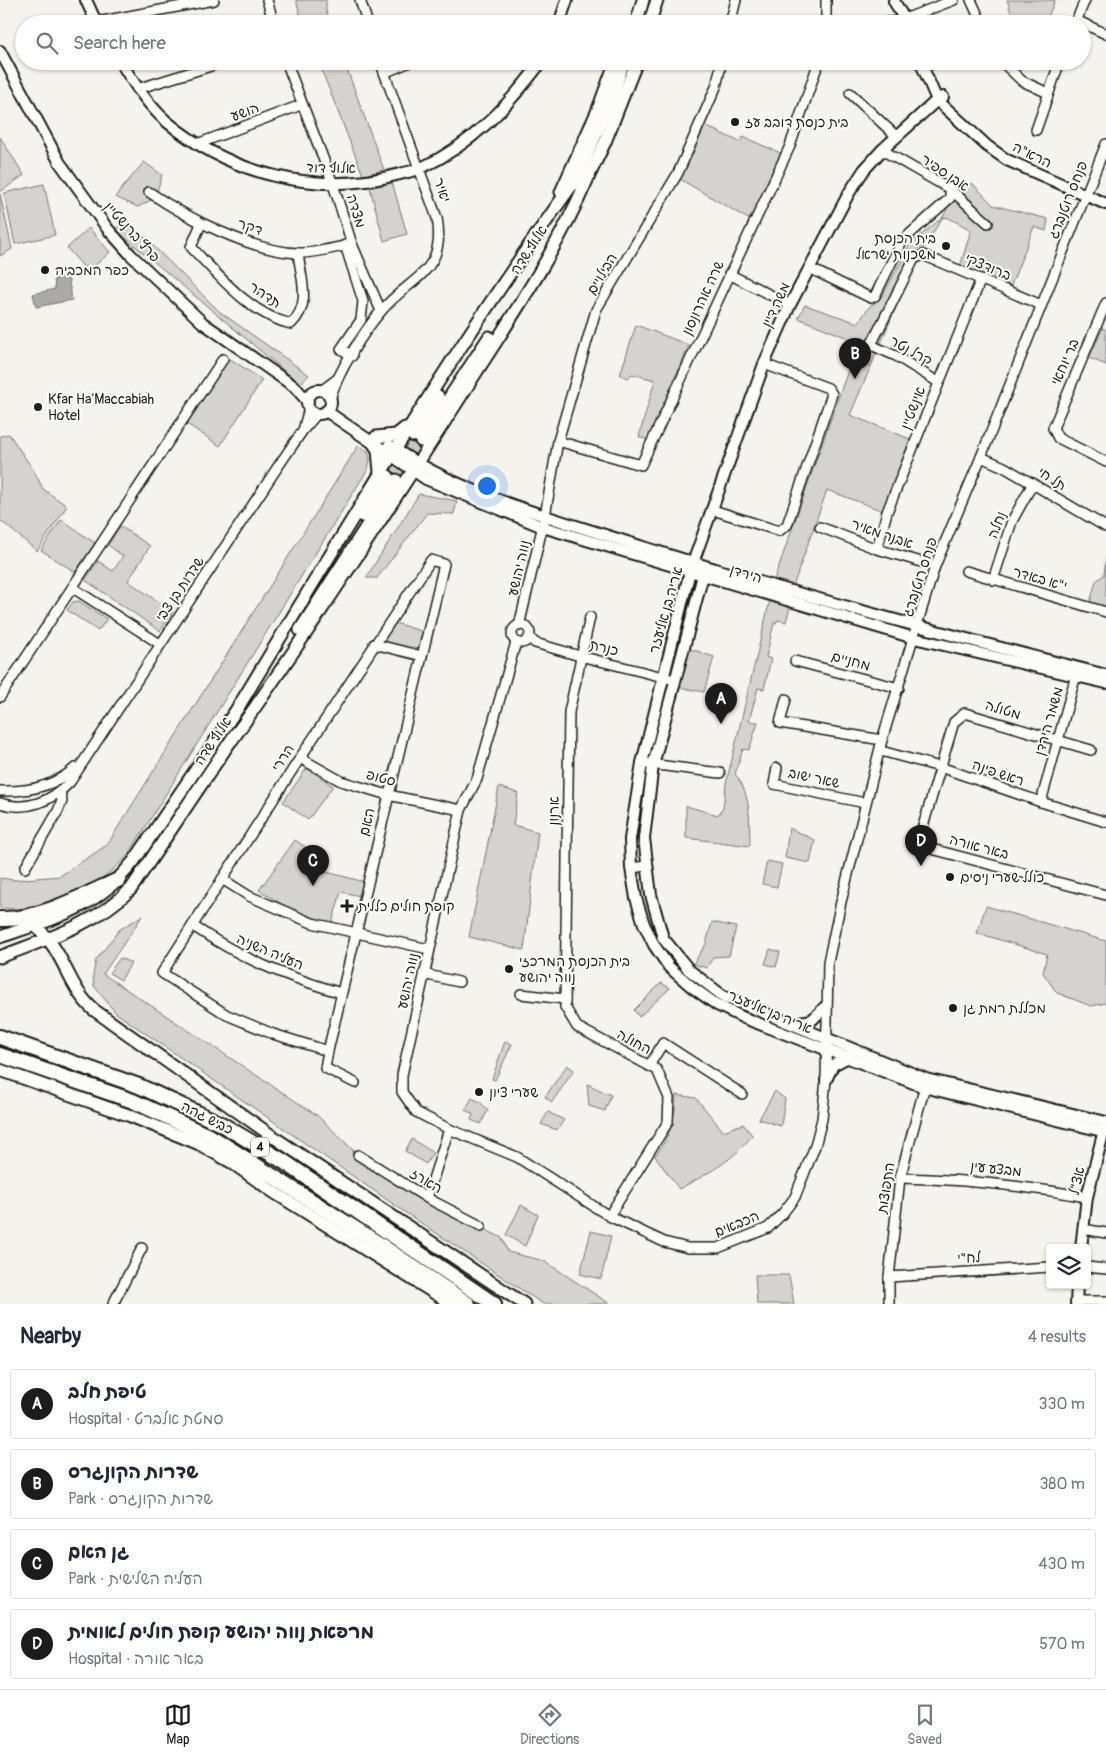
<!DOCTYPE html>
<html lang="en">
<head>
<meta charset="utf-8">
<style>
	body { margin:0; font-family:Pangolin,"Playpen Sans Hebrew",sans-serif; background:#f6f6f7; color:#1f2937 }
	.controls { position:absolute; right:15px; bottom:15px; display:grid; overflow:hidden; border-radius:5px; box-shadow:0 1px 4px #0004 }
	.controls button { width:45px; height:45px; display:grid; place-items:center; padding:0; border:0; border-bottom:1px solid #e0e1e3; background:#fff; color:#1f2937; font:25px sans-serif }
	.you { position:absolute; left:486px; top:485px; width:18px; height:18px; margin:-12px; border:4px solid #fff; border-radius:50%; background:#1a73e8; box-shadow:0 0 0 8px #1a73e833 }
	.badge { display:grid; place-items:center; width:32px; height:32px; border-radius:50%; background:#1c1c1c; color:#fff; font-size:16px; font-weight:700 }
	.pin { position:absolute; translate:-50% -41px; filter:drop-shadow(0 1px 2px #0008) }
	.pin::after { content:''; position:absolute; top:26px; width:18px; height:15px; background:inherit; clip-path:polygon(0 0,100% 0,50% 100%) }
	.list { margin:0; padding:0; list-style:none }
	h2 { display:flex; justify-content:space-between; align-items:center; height:65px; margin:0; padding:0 20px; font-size:21px }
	h2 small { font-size:16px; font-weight:400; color:#747a83 }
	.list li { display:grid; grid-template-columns:32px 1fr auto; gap:15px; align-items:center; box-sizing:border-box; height:70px; margin:0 10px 10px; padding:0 10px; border:1px solid #e0e1e3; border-radius:5px }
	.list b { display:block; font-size:19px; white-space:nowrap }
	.list p { margin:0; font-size:16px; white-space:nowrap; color:#747a83 }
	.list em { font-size:16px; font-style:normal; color:#747a83 }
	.icon { flex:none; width:28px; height:28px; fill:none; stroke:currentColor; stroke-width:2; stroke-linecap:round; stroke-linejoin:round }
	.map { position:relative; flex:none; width:1106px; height:1304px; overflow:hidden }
	.search { position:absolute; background:#fff; box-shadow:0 1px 4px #0004; left:15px; right:15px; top:15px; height:55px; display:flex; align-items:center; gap:12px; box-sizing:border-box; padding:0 18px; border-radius:28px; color:#747a83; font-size:19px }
	.sheet { height:385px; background:#fff }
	nav { display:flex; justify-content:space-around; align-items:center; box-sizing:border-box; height:70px; border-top:1px solid #e0e1e3; background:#fff; font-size:14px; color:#747a83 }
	nav a { display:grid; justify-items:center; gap:2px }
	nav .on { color:#1c1c1c }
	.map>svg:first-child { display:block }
</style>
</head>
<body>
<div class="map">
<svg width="1106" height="1304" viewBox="0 0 1106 1304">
	<rect width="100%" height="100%" fill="#f4f3ee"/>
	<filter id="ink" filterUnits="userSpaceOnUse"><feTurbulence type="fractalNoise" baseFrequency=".02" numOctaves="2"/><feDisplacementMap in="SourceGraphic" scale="10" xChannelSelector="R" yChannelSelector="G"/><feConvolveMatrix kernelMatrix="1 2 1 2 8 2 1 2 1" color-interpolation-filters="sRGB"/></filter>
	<g filter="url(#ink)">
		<g fill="#d4d3cf" stroke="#787876">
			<polygon points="296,0 326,0 326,11 330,24 303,24"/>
			<polygon points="1007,0 1055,0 1045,24 1023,24 1011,12"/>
			<polygon points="318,61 344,61 384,170 363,175"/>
			<polygon points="705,126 740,142 743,137 783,154 750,220 678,178"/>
			<polygon points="0,137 24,175 0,192"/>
			<polygon points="144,162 162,175 155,198 138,207 115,197"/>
			<polygon points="392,182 407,234 384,241 370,188"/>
			<polygon points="972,183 993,205 1048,219 1046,231 1034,227 1010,288 960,267 971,230 949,218 943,217 918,256 850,415 910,439 883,511 827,490 793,586 774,580 858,342 798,318 805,305 858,323 869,307 883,295 910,244 943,217 954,193"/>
			<polygon points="44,184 55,235 15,244 4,193"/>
			<polygon points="0,194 12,249 0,256"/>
			<polygon points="125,218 220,312 309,375 300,384 116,230"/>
			<polygon points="89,228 110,252 88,272 67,248"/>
			<polygon points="636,325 689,345 648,440 639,437 655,380 632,374 628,378 620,375"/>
			<polygon points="1103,328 1106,330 1106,365 1089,358"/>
			<polygon points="229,358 262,380 220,446 187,424"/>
			<polygon points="9,434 34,471 43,489 67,506 37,551 0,520 0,436"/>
			<path d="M 358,446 L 368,451 L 370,459 L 368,469 L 128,855 C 98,888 45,914 0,908 L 0,878 L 14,880 L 60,876 L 107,845 Z"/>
			<polygon points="419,494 457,501 454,514 427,513 377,578 366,578"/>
			<polygon points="61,520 95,543 75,572 41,550"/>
			<polygon points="120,526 150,546 128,581 173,612 160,631 85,580 98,561 113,571 123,556 108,545"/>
			<polygon points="1106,556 1106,608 1090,603 1096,581 1104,575"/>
			<path d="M 770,600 L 790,607 L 786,622 L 778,620 L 776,623 L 774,623 L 766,657 L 771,659 L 764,689 L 758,688 L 749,721 L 758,722 L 749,750 L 743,749 L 735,774 C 752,795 749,820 750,846 L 686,838 L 686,806 L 718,815 L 723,808 L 726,784 Z"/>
			<polygon points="79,601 107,619 98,631 67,610 73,602"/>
			<polygon points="395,623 424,632 419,650 383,641"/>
			<polygon points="688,648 714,657 704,692 678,687"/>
			<polygon points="307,768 333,786 308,820 283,802"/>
			<polygon points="499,787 518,793 513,825 538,832 524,950 469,937"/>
			<polygon points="789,828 815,840 810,863 785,858"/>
			<polygon points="295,840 307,848 303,866 365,882 361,896 341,892 332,923 295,912 259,890"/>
			<polygon points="767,861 782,864 777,887 762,884"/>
			<polygon points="986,906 1106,941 1106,1003 1091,1006 1057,993 1043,973 1047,954 977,933"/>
			<polygon points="143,915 103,974 318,1116 358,1155 472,1223 502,1238 508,1252 544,1261 610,1304 543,1304 412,1217 116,1013 94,986 93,975 96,960 119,930"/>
			<polygon points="712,922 736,927 729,956 713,957 707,968 693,964 706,944"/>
			<polygon points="770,949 780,952 776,967 765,964"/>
			<polygon points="120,958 131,963 121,980 109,973"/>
			<polygon points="661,983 670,988 639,1017 634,1010"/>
			<polygon points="505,1041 512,1044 495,1080 492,1079"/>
			<polygon points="567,1065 574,1070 552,1102 545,1097"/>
			<polygon points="587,1084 611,1095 605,1111 589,1106"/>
			<polygon points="775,1091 785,1099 781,1126 759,1119"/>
			<path d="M 676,1095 L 696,1098 L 723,1131 L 743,1124 L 752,1135 C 734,1161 705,1175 679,1189 L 655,1156 C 670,1137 675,1119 676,1095 Z"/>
			<polygon points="472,1098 480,1102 488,1110 481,1124 471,1120 473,1114 465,1110"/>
			<polygon points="548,1112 564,1120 557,1130 541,1124"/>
			<polygon points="412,1139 433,1153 426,1164 405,1151"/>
			<polygon points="521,1205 538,1215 525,1246 506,1235"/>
			<polygon points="591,1231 611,1236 601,1279 580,1274"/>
			<polygon points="755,1275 789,1275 794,1304 757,1304"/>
		</g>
		<polygon fill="#abaaa6" stroke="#72716f" points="68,276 72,300 36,307 33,294 55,289 54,279"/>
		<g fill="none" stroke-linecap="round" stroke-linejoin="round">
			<g stroke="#c9c8c4" stroke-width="11" stroke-dasharray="11 5.5" stroke-linecap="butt">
				<polyline points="388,476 413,436"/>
				<polyline points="396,480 421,441"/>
			</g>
			<g stroke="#1c1c1c" stroke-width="12">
				<g id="minor">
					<polyline points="267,0 274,24"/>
					<polyline points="360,0 368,24"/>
					<polyline points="826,0 826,24"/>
					<polyline points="971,0 982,24"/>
					<polyline points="1076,20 1106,34"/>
					<polyline points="97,22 214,0"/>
					<polyline points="730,24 736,0"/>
					<polyline points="872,24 899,21 954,0"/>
					<polyline points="1075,24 1085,0"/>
					<polyline points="286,61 333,184 352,244 381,311"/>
					<polyline points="1001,61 1022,81 1048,93"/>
					<polyline points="384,73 412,61"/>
					<polyline points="137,89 227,61"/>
					<polyline points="850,93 896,136"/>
					<polyline points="1036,130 1060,61"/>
					<polyline points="197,144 301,105"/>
					<polyline points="882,150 950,189 988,223"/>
					<path d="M 149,192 C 187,218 251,251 298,253 C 317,253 334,248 352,244"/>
					<path d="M 201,224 L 191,247 C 219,276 251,315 291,324 C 312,304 301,279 298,253"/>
					<polyline points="345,245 363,301 361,320 341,349 352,356"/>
					<polyline points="809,268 871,298 875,296 902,241 950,198 950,189"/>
					<polyline points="729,274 790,305"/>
					<polyline points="1106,303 1053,428 1058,438 1106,462"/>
					<polyline points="938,382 896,356 871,345 914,259 923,255 1041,305"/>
					<polyline points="321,391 337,379"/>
					<path d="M 330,399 C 338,372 363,332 382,310 C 410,277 447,273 437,218 L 380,61"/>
					<polyline points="304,427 309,408"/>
					<polyline points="558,441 641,465 790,146 819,61"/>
					<polyline points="981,457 1004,467 1106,527"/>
					<polyline points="713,510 779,531 787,525 832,394 828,388 764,364"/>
					<polyline points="820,527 877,549 935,566"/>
					<polyline points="877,549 887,512 981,279"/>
					<polyline points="966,571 1106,612"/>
					<polyline points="993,580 1012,521 1033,483"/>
					<polyline points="73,588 160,644"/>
					<polyline points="590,617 569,712 565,1007 577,1027 657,1070 669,1098 668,1122 609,1216"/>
					<circle cx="521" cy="634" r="9"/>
					<polyline points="519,626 545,516 558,441 596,310 678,173 716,87 722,61"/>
					<polyline points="529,637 535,643 580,656 675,680"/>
					<polyline points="516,642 477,779 461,810 402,1075 402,1092 416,1112 449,1129 517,1157 609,1216 664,1242 688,1248 718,1248 768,1228 783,1213 795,1197 815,1146 822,1119 826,1080 828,962 841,902 882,740 935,566 981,457 1106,144"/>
					<polyline points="374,644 422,656"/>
					<polyline points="795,661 899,688"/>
					<polyline points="0,697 223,359"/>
					<polyline points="786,699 780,723 882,740"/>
					<polyline points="1091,750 965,713 954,722 921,833 922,842 928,848 1106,895"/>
					<polyline points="881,751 940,767 1041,802 1106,822"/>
					<polyline points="300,758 341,781 388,795 461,810"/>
					<polyline points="642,763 720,773"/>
					<polyline points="777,768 774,784 865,803"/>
					<path d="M 0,791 C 28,792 54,787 75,768"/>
					<polyline points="1041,802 1076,675"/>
					<path d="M 0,803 C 26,812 52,801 70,782 L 277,468 L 303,430 L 317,414"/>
					<polyline points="25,868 58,811 62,801 60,791"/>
					<polyline points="631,868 646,866"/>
					<polyline points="222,879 249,896 312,923 429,949"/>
					<path d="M 193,926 C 244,960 282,975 341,993"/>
					<polyline points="423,974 459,982"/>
					<polyline points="521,994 565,999"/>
					<polyline points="328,1051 273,1034 227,1015 162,973 300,758 431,560 444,564 328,1051 325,1068 355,1083"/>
					<polyline points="649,1066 663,1043 742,1094"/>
					<polyline points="358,1155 427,1198 481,1226"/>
					<path d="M 900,1178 C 964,1179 1025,1186 1087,1197"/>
					<polyline points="427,1198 449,1129"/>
					<polyline points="1083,1229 1106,1233"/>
					<polyline points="1087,1267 1106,1269"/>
					<polyline points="889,1277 1050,1267"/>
					<polyline points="1076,1301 1106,1301"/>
					<polyline points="113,1304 142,1248"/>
					<polyline points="889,1304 889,1277 900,1178 926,1082"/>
				</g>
			</g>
			<g stroke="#1c1c1c" stroke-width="14">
				<g id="tertiary">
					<polyline points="86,0 97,24"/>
					<polyline points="894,1 907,24"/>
					<polyline points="559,24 567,0"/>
					<polyline points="0,51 60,163 107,228 131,255 203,323 295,387 308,402"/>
					<path d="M 120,61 C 133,82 147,104 166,121 C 231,175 318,197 400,174 C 407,172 415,171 421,168 C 473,144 508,106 542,61"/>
					<polyline points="920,61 937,100 987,146 1007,160 1106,204"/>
					<polyline points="943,97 937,100 882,150 864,170 849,193 790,305 764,364 690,571 642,763 630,839 631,868 636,898 644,924 654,945 669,967 692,987 717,1005 744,1018 924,1087 1106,1132"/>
					<circle cx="319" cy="402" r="12"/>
					<polyline points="326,411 426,479 543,527 914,638 1106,683"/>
					<path d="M 389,445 C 459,494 547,516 627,542 C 785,592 945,634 1106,675"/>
					<polyline points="694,563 703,575 653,765 644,838 651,895 663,938 689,970 723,996 926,1079 1106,1122"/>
					<polyline points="794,1023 812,1020 826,1006"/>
					<polyline points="826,1080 833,1065 848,1057"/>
					<polyline points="1081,1248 1087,1197 1105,1126"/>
					<polyline points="1076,1304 1077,1285"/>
				</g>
			</g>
			<g stroke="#1c1c1c" stroke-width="15">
				<g id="secondary">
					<polyline points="636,24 643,0"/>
					<polyline points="649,24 657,0"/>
					<polyline points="574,184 610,103 624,61"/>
					<polyline points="584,186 605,142 637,61"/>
					<polyline points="561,192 597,112 616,61"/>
					<polyline points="413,436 438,396"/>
					<polyline points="376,437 396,435 405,428"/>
					<polyline points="372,441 378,450 380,472"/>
					<polyline points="421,441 489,337"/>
					<polyline points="362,516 388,476"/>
					<polyline points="300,630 396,480"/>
					<path d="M 236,711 C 345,530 453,349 577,178"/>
					<path d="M 232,740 C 310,630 383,517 456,404 C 502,331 553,259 587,180"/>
					<path d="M 34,925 C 65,950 67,987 94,1010 L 272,1136 L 524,1304"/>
					<path d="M 0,937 C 55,918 96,909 134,861 L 239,706"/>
					<path d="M 0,957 C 46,939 95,925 131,889 L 236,733"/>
					<polyline points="0,1070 128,1115 197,1143 231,1162 272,1191 452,1304"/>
				</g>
			</g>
			<g stroke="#1c1c1c" stroke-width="18">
				<g id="trunk">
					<path d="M 0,919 C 37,921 85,895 118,880"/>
					<polyline points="0,1037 139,1086 221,1124 283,1161 494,1304"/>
					<polyline points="0,1055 133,1101 213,1138 382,1246 468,1304"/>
				</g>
			</g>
			<use href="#minor" stroke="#fdfcf7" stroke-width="9"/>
			<use href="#tertiary" stroke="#fdfcf7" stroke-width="10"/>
			<use href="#secondary" stroke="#fdfcf7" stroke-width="11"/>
			<use href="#trunk" stroke="#fdfcf7" stroke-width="14"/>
		</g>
	</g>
	<g fill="#1c1c1c" stroke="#fdfcf7" stroke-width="2">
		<circle cx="735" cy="122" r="5"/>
		<circle cx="946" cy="246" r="5"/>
		<circle cx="45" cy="270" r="5"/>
		<circle cx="38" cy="407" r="5"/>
		<circle cx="950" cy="877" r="5"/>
		<path d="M344.5 898.5h5v5h5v5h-5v5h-5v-5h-5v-5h5z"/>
		<circle cx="509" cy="969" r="5"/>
		<circle cx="953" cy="1008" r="5"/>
		<circle cx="479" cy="1092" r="5"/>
	</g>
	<g text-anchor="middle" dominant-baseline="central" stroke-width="4" stroke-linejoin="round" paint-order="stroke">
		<rect fill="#fdfcf7" stroke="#605f5e" stroke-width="1" x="251" y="1137.5" width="18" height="19" rx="4"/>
		<g font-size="12" font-weight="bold" fill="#1c1c1c">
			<text x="260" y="1147">4</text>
		</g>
		<g font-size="14" fill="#1c1c1c" stroke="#fdfcf7">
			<text transform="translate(245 112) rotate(-20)">הושע</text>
			<text transform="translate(1032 155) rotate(26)">הרא"ה</text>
			<text transform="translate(331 168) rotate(1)">אלוף דוד</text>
			<text transform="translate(945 173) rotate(34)">אבן ספיר</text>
			<text transform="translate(442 190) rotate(71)">יאיר</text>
			<text transform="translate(1068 200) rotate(-68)">פנחס רוטנברג</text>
			<text transform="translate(356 211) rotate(73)">מצדה</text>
			<text transform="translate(250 227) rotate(18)">דקר</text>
			<text transform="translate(132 232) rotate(48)">פרץ ברנשטיין</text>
			<text transform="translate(529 250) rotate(-57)">אלוף שדה</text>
			<text transform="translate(988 267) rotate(23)">ברודצקי</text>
			<text transform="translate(602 274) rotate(-59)">הבילויים</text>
			<text transform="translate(265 295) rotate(34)">תדהר</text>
			<text transform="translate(703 298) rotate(-65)">שרה אהרונסון</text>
			<text transform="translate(776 305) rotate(-65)">משה דיין</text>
			<text transform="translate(911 351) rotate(29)">קרל נטר</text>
			<text transform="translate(1065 362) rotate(-66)">בר יוחאי</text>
			<text transform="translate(913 408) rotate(-69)">אינשטיין</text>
			<text transform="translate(1052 479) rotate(32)">תל חי</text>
			<text transform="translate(997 525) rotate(-69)">נחלה</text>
			<text transform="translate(882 534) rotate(19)">אבנר מאיר</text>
			<text transform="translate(519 568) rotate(-77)">נווה יהושע</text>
			<text transform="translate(746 574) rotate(17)">הירדן</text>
			<text transform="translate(920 577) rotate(-72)">פנחס רוטנברג</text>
			<text transform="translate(1040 579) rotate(16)">י"א באדר</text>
			<text transform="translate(180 589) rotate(-56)">שדרות בן צבי</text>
			<text transform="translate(666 610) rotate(-74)">אריה בן אליעזר</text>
			<text transform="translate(604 648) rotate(14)">כנרת</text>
			<text transform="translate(851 661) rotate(15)">מחניים</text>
			<text transform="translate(1003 710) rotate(16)">מטולה</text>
			<text transform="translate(1049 721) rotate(-74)">משמר הירדן</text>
			<text transform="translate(213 741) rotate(-56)">אלוף שדה</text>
			<text transform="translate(283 758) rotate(-57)">הררי</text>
			<text transform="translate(998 773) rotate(19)">ראש פינה</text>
			<text transform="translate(381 778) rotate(15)">סטופ</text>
			<text transform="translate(814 778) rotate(12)">שאר ישוב</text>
			<text transform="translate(554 811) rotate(-89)">ארנון</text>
			<text transform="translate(367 822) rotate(-76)">האם</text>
			<text transform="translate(979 847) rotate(15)">באר אורה</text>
			<text transform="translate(270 952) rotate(23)">העליה השניה</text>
			<text transform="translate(408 981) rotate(-78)">נווה יהושע</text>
			<text transform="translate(770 1012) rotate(23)">אריה בן אליעזר</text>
			<text transform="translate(634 1042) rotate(28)">החולה</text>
			<text transform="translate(207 1118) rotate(27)">כביש גהה</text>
			<text transform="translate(996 1169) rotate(6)">מבצע עין</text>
			<text transform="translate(426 1181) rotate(31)">הארז</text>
			<text transform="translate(1077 1181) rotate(-78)">אצ"ל</text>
			<text transform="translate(886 1188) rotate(-81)">התפוצות</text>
			<text transform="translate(737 1224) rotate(-22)">הכבאים</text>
			<text transform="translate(969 1258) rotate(-3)">לח"י</text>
		</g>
		<g font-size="14" fill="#1c1c1c" stroke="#fdfcf7" text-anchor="start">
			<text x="745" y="122">בית כנסת דובב עז</text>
			<text x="936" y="238" text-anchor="end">בית הכנסת<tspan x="936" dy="16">משכנות ישראל</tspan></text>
			<text x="55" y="270">כפר המכביה</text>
			<text x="48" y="399">Kfar Ha'Maccabiah<tspan x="48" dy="16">Hotel</tspan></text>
			<text x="960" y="877">כולל שערי ניסים</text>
			<text x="358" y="906">קופת חולים כללית</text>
			<text x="519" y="961">בית הכנסת המרכזי<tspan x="519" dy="16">נווה יהושע</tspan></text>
			<text x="963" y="1008">מכללת רמת גן</text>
			<text x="489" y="1092">שערי ציון</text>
		</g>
	</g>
</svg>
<div class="controls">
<button><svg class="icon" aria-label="layers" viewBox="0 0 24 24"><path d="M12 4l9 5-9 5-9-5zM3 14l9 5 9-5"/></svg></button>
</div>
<div class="you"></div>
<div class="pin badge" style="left:721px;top:724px">A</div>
<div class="pin badge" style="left:855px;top:379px">B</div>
<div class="pin badge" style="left:313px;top:886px">C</div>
<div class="pin badge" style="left:921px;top:866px">D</div>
<div class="search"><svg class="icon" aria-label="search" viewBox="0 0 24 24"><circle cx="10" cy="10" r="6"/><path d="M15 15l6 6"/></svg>Search here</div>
</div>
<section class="sheet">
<h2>Nearby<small>4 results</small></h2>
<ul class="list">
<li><span class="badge">A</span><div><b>טיפת חלב</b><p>Hospital · סמטת אלברט</p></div><em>330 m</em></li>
<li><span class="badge">B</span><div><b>שדרות הקונגרס</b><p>Park · שדרות הקונגרס</p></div><em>380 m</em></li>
<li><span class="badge">C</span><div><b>גן האם</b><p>Park · העליה השלישית</p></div><em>430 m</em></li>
<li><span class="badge">D</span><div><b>מרפאת נווה יהושע קופת חולים לאומית</b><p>Hospital · באר אורה</p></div><em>570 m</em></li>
</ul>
</section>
<nav>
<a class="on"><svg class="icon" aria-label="map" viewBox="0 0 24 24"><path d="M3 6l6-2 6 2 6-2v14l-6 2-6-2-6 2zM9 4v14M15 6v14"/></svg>Map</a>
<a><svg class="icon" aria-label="directions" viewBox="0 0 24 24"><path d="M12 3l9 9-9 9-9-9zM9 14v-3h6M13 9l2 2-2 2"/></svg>Directions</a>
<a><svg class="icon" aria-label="saved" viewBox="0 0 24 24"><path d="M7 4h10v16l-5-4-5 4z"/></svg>Saved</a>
</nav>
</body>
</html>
